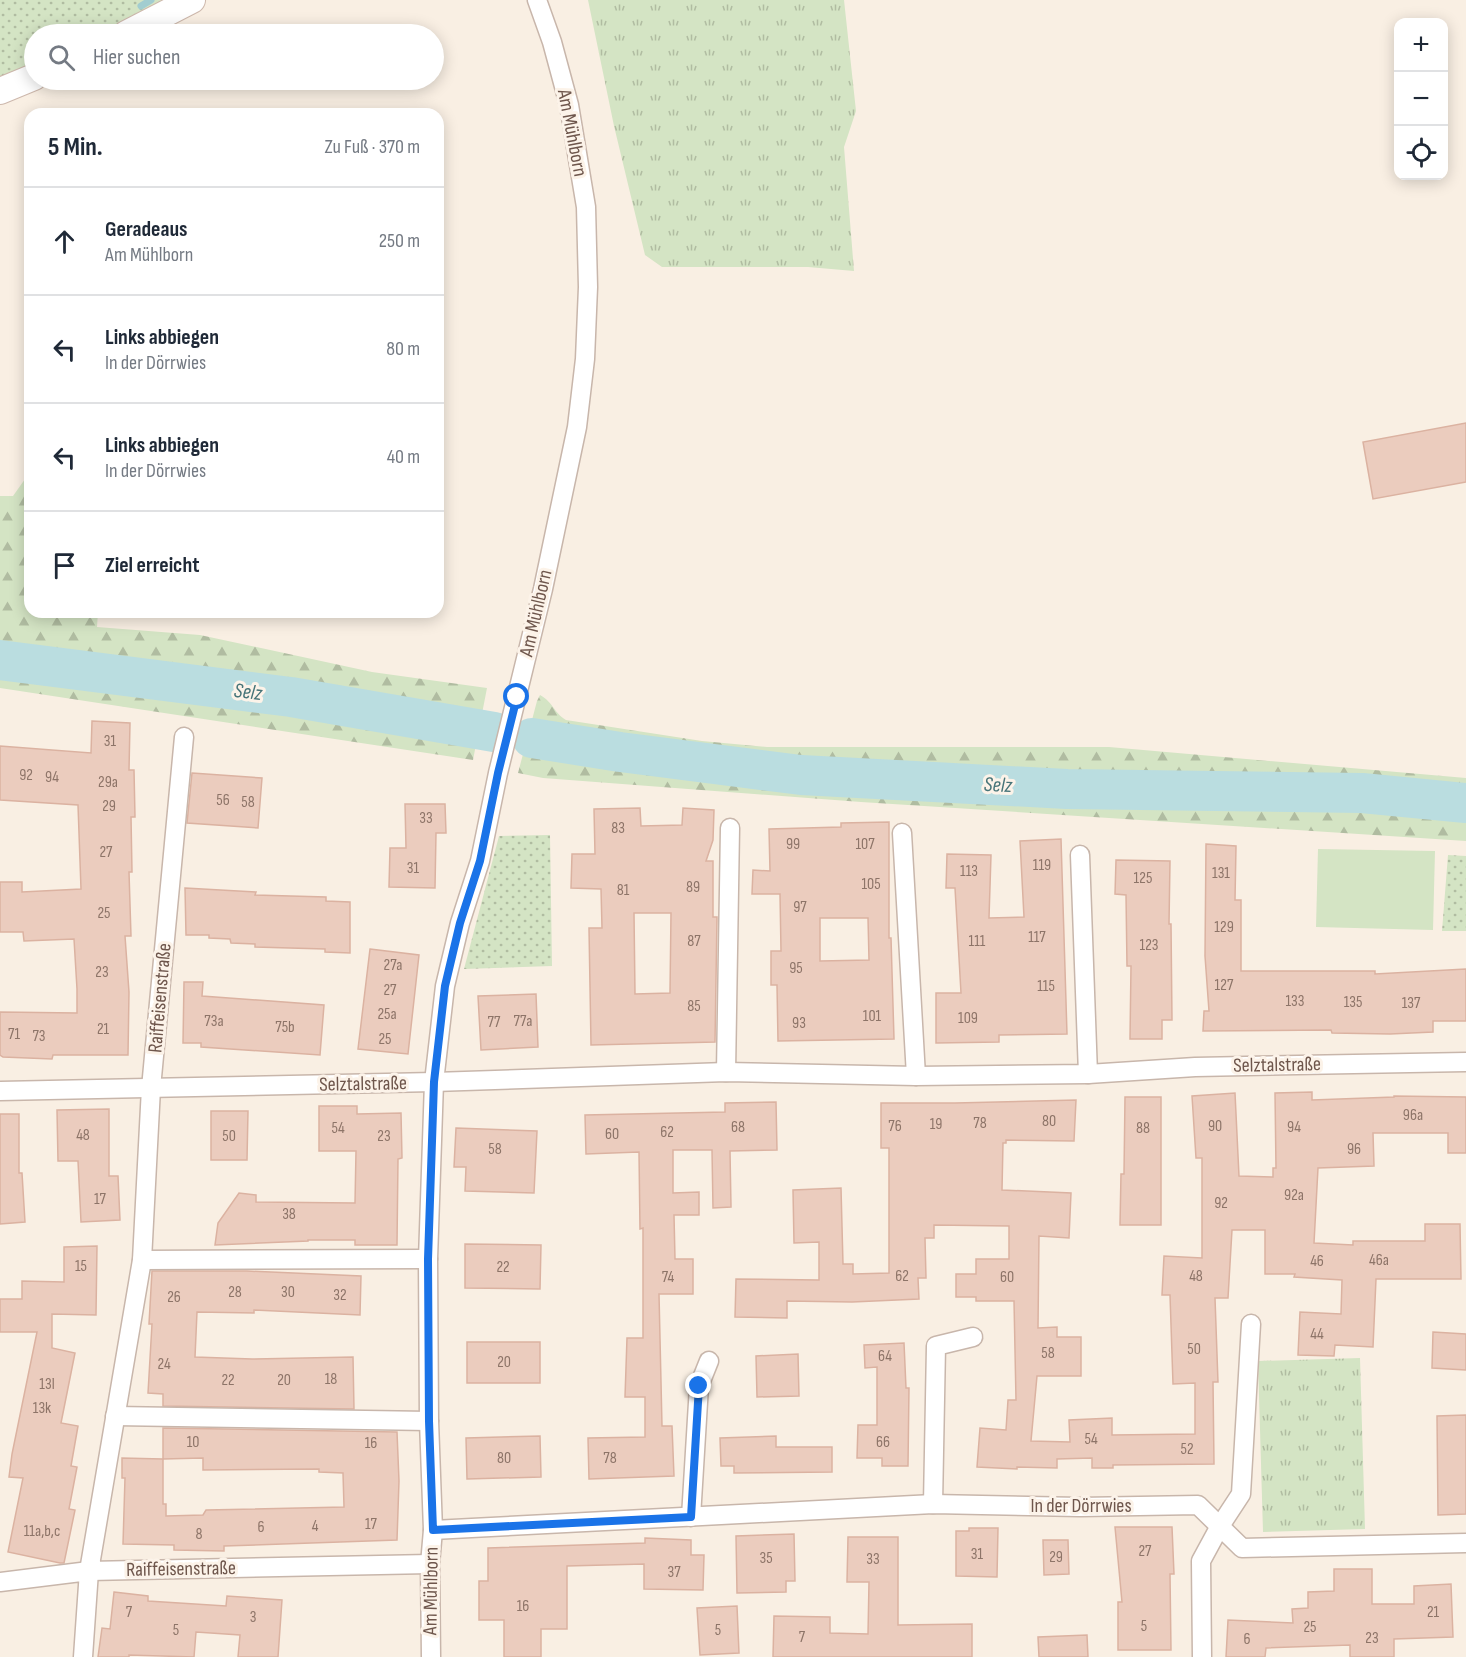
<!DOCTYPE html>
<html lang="de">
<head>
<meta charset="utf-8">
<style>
	body { margin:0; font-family:"Sofia Sans Condensed",sans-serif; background:#f2f2f3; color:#1f2937 }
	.controls { position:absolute; right:18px; top:18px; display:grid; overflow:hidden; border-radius:12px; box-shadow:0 3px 15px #0003 }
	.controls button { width:54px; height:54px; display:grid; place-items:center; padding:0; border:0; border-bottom:2px solid #e0e1e3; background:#fff; color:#1f2937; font:30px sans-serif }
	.stop { position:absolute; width:18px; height:18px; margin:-14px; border:4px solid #1a73e8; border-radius:50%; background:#fff }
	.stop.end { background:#1a73e8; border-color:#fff; box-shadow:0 2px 6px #0008 }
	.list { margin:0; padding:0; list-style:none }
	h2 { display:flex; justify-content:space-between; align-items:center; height:78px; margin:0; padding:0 24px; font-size:26px }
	h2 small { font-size:20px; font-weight:400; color:#747a83 }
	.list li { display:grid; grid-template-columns:39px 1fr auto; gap:18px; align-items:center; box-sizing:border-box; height:108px; padding:0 24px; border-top:2px solid #e0e1e3 }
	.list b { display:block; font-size:22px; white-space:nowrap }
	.list p { margin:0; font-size:20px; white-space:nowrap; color:#747a83 }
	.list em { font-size:20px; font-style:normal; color:#747a83 }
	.icon { flex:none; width:33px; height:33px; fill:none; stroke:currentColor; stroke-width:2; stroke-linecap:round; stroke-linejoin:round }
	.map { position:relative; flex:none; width:1466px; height:1657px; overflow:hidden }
	.search { position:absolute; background:#fff; box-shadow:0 3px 15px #0003; left:24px; top:24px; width:420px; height:66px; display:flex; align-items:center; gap:15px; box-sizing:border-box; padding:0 21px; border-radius:33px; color:#747a83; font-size:22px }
	.panel { position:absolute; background:#fff; box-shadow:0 3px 15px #0003; left:24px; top:108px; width:420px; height:510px; border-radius:18px }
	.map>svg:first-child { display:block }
</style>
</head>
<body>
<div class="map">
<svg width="1466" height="1657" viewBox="0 0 1466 1657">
	<defs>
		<pattern id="grass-tufts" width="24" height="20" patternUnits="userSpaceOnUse" patternTransform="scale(1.5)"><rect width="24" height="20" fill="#d4e4c4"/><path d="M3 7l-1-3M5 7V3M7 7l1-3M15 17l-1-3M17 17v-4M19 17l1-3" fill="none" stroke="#b0bca1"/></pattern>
		<pattern id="forest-firs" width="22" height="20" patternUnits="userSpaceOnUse" patternTransform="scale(1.5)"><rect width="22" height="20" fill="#d4e4c4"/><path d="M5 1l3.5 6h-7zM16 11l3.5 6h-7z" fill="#b0bca1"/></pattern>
		<pattern id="park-dots" width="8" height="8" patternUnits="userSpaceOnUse" patternTransform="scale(1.5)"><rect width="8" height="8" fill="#d4e4c4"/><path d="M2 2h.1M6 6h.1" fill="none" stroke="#b0bca1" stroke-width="1.8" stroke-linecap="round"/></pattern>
	</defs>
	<rect width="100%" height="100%" fill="#f9efe3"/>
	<g fill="url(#grass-tufts)">
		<polygon points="588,0 844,0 856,111 844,147 854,271 808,267 662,267 645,255 614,126"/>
		<polygon points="1360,1358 1365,1529 1263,1532 1258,1361"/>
	</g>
	<g fill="url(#forest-firs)">
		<polygon points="30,472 30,612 98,612 97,627 200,635 372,672 487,688 473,760 0,688 0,496 13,496"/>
		<path d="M 540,695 C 554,703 553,712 566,720 L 702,741 L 767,747 L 1109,747 L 1466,778 L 1466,841 L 861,802 L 543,778 L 518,773 L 537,701 Z"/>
	</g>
	<g fill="url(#park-dots)">
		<polygon points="0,0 168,0 98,34 34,34 34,63 0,79"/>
		<polygon points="550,835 552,966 464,969 499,836"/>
		<polygon points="1448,855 1466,856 1466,931 1442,931"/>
	</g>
	<polygon fill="#d4e4c4" points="1318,849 1435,851 1433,930 1316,927"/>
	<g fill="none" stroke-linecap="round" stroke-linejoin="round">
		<polyline stroke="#a2cdd0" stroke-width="7" points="141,6 151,0"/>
		<g stroke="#badde0" stroke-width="40">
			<polyline points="0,660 291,697 494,732"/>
			<polyline points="532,738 620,752 801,775 1067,789 1362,793 1466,803"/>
		</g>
	</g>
	<g fill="#ebccbe" stroke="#dbb2a1" stroke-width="1.5" fill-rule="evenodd">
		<polygon points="1466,423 1466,482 1373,499 1363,442"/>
		<polygon points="92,721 130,723 129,770 134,770 135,817 131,817 132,872 129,872 131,936 125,936 129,992 128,1055 53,1055 52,1059 3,1057 0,1055 0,1012 77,1013 77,989 74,939 24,941 23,932 0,932 0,882 22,882 22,892 81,889 78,805 0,800 0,746 91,753"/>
		<polygon points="192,773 262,778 258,828 187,823"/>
		<polygon points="405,804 445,804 446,833 436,833 435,888 389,887 390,848 406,848"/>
		<path d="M 640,808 L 641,826 L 682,825 L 683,808 L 714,810 L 713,840 L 706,861 L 713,861 L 713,917 L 717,917 L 715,1042 L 591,1045 L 589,928 L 602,928 L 601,889 L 571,888 L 572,854 L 595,854 L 594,809 ZM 634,913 L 671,913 L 670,993 L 635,994 Z"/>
		<path d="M 889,822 L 889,938 L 891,938 L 894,1039 L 778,1041 L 777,985 L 771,985 L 771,951 L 781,951 L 780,894 L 752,894 L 753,870 L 770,871 L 769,829 L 841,827 L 841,823 ZM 820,918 L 868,918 L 869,960 L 820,961 Z"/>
		<polygon points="1061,839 1067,1034 999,1035 999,1042 936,1043 936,993 961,993 955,888 946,888 947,854 991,855 989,918 1024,917 1020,841"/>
		<polygon points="1206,844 1236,846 1235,900 1241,900 1241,971 1375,971 1375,974 1466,969 1466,1021 1433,1021 1433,1032 1390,1034 1332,1033 1331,1030 1203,1031 1204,1011 1209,1011 1205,956"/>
		<polygon points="1116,860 1170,861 1169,924 1171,924 1172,1020 1162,1020 1162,1039 1130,1039 1131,966 1127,966 1126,895 1115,894"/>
		<polygon points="185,888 256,892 255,895 326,897 326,901 350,902 350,953 325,952 325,949 255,947 255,944 231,943 230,939 209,938 209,935 186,935"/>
		<polygon points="370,949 419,955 408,1054 358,1049"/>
		<polygon points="184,982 203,982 202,996 324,1005 320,1055 201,1047 201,1043 183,1043"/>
		<polygon points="536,994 538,1047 481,1050 478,996"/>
		<polygon points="1312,1092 1312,1100 1394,1097 1394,1096 1466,1097 1466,1153 1448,1153 1448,1133 1373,1133 1374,1166 1318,1168 1314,1243 1353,1245 1353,1241 1425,1241 1425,1224 1460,1224 1461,1279 1376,1279 1373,1347 1335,1345 1334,1356 1298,1355 1300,1312 1341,1314 1342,1280 1294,1277 1295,1274 1265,1274 1265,1230 1232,1230 1228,1298 1215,1298 1218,1382 1213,1382 1214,1464 1113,1465 1113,1468 1092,1468 1092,1458 1057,1459 1057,1468 1017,1467 1017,1469 977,1467 980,1428 1006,1430 1008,1400 1016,1400 1014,1301 976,1301 976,1297 956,1297 956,1274 976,1274 976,1259 1009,1259 1009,1226 934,1225 934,1238 925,1238 926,1278 918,1278 919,1299 852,1302 787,1301 787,1318 735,1317 736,1279 819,1280 819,1242 794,1243 793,1190 841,1188 843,1264 853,1264 853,1274 889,1273 889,1148 881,1148 881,1103 955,1103 1076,1100 1074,1141 1006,1140 1006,1143 1003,1143 1002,1190 1071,1193 1069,1238 1039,1236 1038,1328 1057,1327 1057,1337 1081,1337 1081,1376 1037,1376 1031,1441 1070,1442 1069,1420 1112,1418 1112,1435 1195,1434 1195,1383 1173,1384 1170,1295 1162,1295 1164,1256 1202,1258 1202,1158 1196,1158 1192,1096 1235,1093 1239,1176 1273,1177 1273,1168 1276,1168 1275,1093"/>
		<polygon points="1125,1097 1161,1097 1161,1225 1120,1225 1121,1174 1124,1174"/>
		<polygon points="776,1102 777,1150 730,1151 731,1207 713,1208 712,1150 673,1150 673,1193 699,1192 699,1215 674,1215 675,1259 693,1259 693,1294 659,1294 662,1426 672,1426 674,1476 589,1479 588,1438 645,1437 645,1397 625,1397 627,1338 643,1338 643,1228 640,1229 639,1152 586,1154 585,1115 725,1112 725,1103"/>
		<polygon points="319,1106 357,1106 357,1114 401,1113 402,1158 398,1159 397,1245 355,1245 355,1240 308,1240 308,1241 215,1245 218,1223 239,1193 256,1195 256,1202 355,1203 356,1151 319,1151"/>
		<polygon points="109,1109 109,1176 118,1176 120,1220 81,1222 78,1161 58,1161 57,1110"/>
		<polygon points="211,1111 248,1111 247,1160 211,1160"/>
		<polygon points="0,1114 19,1114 19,1173 22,1173 25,1222 0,1224"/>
		<polygon points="456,1128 537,1131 534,1193 465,1191 466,1167 454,1167"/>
		<polygon points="465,1244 541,1245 540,1289 465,1288"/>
		<polygon points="97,1246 96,1315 52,1314 52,1348 75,1353 61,1423 78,1426 71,1466 77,1467 69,1509 75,1510 64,1563 60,1563 8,1552 23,1478 9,1477 12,1454 37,1332 0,1332 0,1299 22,1299 22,1281 64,1282 64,1247"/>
		<polygon points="152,1271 247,1271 361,1276 360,1315 254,1310 254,1313 197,1312 195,1357 252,1359 353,1357 354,1409 163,1406 163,1394 148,1393 152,1324 149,1324"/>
		<polygon points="1433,1332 1466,1334 1466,1370 1432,1368"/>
		<rect x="467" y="1342" width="73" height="41"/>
		<polygon points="904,1343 906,1388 909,1388 908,1466 882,1466 882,1458 857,1458 858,1425 877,1425 877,1367 865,1368 864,1345"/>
		<polygon points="798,1354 799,1396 757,1397 756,1356"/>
		<polygon points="1466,1415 1466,1514 1438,1515 1437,1416"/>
		<path d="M 163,1428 L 397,1432 L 399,1481 L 397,1540 L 224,1546 L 224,1551 L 174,1550 L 174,1545 L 123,1544 L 125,1478 L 122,1478 L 122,1458 L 163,1459 ZM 203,1458 L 203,1470 L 319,1469 L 319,1472 L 343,1473 L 344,1507 L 206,1510 L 203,1515 L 166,1516 L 166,1504 L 163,1504 L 163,1459 Z"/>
		<polygon points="540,1436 541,1477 467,1479 466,1438"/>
		<polygon points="776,1436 776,1447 832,1447 832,1472 734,1473 734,1466 721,1466 720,1438"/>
		<polygon points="1115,1527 1172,1527 1174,1574 1170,1574 1171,1650 1118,1650 1118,1602 1122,1602"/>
		<polygon points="969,1528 998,1528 997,1577 956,1576 956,1531 969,1531"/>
		<polygon points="794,1534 795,1581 786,1581 786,1592 737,1593 736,1536"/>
		<polygon points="848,1537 898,1537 898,1625 972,1624 972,1657 773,1657 774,1616 830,1617 830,1633 868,1634 869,1582 847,1582"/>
		<polygon points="645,1538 691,1540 691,1555 704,1555 703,1590 644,1589 644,1564 567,1566 567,1629 541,1629 541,1657 504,1657 504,1620 479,1620 479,1581 488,1581 488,1548 645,1543"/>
		<polygon points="1043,1540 1068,1540 1069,1574 1044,1575"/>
		<polygon points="1334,1569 1372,1569 1372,1604 1414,1604 1414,1586 1451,1584 1453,1637 1394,1639 1394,1657 1350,1657 1350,1645 1266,1648 1265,1657 1226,1657 1228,1620 1293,1623 1292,1609 1308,1608 1308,1592 1334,1591"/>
		<polygon points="114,1592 148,1596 148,1601 226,1606 227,1596 282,1600 278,1657 238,1657 240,1635 196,1632 194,1657 129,1655 129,1657 98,1657 102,1628 110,1629"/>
		<polygon points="737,1606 739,1653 700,1655 697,1608"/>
		<polygon points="1087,1635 1088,1657 1039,1657 1038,1637"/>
	</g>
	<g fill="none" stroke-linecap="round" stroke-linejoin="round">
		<g stroke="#c8b6ab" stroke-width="21">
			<g id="minor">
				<polyline points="184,737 151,1088 142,1260 89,1571 430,1564"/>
				<polyline points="902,833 916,1076"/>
				<polyline points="1080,855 1088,1074"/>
				<polyline points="726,1072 730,828"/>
				<polyline points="0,1091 434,1082 726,1072 916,1076 1088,1074 1195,1067 1466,1062"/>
				<polyline points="142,1260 428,1259"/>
				<polyline points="115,1416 429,1421"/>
				<polyline points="933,1504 936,1346 973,1337"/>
				<polyline points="691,1517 699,1386 709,1361"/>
				<polyline points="433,1530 933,1504 1080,1507 1198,1505 1242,1548 1466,1543"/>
				<polyline points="0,1582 89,1571 83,1657"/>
				<polyline points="431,1657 430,1564 433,1530 429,1421 428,1259 434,1082 445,986 460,923 480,861 498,773 543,589 577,427 585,359 588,287 586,207 569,105 552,42 537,0"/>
				<polyline points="1202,1657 1201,1561 1220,1526 1241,1494 1251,1324"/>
			</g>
		</g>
		<g stroke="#cdb8ac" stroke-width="28">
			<g id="secondary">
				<polyline points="126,34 192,0"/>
				<polyline points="0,91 34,77"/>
			</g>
		</g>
		<use href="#minor" stroke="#fff" stroke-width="18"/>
		<use href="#secondary" stroke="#fff" stroke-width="26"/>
	</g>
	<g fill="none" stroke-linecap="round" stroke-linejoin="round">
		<polyline stroke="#1a73e8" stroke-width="8" points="517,697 498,773 480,861 460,923 445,986 434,1082 428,1259 429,1421 433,1530 691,1517 699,1386"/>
	</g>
	<g text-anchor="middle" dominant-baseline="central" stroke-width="6" stroke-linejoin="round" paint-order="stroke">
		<g font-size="16" fill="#8d7468">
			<text x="110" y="741">31</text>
			<text x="26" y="775">92</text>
			<text x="52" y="777">94</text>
			<text x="108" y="782">29a</text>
			<text x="223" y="800">56</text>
			<text x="248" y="802">58</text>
			<text x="109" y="806">29</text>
			<text x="426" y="818">33</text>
			<text x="618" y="828">83</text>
			<text x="793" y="844">99</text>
			<text x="865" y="844">107</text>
			<text x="106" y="852">27</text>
			<text x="1042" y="865">119</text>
			<text x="413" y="868">31</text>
			<text x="969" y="871">113</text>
			<text x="1221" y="873">131</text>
			<text x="1143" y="878">125</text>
			<text x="871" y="884">105</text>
			<text x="693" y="887">89</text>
			<text x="623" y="890">81</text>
			<text x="800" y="907">97</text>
			<text x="104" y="913">25</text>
			<text x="1224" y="927">129</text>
			<text x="1037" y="937">117</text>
			<text x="694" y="941">87</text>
			<text x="977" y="941">111</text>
			<text x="1149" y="945">123</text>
			<text x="393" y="965">27a</text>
			<text x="796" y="968">95</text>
			<text x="102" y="972">23</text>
			<text x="1224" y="985">127</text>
			<text x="1046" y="986">115</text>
			<text x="390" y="990">27</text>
			<text x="1295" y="1001">133</text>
			<text x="1353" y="1002">135</text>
			<text x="1411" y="1003">137</text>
			<text x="694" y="1006">85</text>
			<text x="387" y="1014">25a</text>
			<text x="872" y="1016">101</text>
			<text x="968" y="1018">109</text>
			<text x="214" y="1021">73a</text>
			<text x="523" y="1021">77a</text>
			<text x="494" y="1022">77</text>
			<text x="799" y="1023">93</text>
			<text x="285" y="1027">75b</text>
			<text x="103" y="1029">21</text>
			<text x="14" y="1034">71</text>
			<text x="39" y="1036">73</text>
			<text x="385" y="1039">25</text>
			<text x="1413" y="1115">96a</text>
			<text x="1049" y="1121">80</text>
			<text x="980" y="1123">78</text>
			<text x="936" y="1124">19</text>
			<text x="895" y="1126">76</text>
			<text x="1215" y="1126">90</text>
			<text x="738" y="1127">68</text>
			<text x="1294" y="1127">94</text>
			<text x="338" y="1128">54</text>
			<text x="1143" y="1128">88</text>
			<text x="667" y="1132">62</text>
			<text x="612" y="1134">60</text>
			<text x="83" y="1135">48</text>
			<text x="229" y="1136">50</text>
			<text x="384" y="1136">23</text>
			<text x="495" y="1149">58</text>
			<text x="1354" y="1149">96</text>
			<text x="1294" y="1195">92a</text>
			<text x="100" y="1199">17</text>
			<text x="1221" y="1203">92</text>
			<text x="289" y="1214">38</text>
			<text x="1379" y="1260">46a</text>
			<text x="1317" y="1261">46</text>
			<text x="81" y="1266">15</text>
			<text x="503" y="1267">22</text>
			<text x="902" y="1276">62</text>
			<text x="1196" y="1276">48</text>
			<text x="668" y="1277">74</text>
			<text x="1007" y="1277">60</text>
			<text x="235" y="1292">28</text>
			<text x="288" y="1292">30</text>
			<text x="340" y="1295">32</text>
			<text x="174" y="1297">26</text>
			<text x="1317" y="1334">44</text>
			<text x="1194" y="1349">50</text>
			<text x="1048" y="1353">58</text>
			<text x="885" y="1356">64</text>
			<text x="504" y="1362">20</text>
			<text x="164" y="1364">24</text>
			<text x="331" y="1379">18</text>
			<text x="228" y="1380">22</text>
			<text x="284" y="1380">20</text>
			<text x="47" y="1384">13l</text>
			<text x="42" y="1408">13k</text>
			<text x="1091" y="1439">54</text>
			<text x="193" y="1442">10</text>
			<text x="883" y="1442">66</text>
			<text x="371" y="1443">16</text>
			<text x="1187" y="1449">52</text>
			<text x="504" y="1458">80</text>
			<text x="610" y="1458">78</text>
			<text x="371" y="1524">17</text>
			<text x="315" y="1526">4</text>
			<text x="261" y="1527">6</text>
			<text x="42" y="1531">11a,b,c</text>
			<text x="199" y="1534">8</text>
			<text x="1145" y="1551">27</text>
			<text x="977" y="1554">31</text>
			<text x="1056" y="1557">29</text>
			<text x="766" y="1558">35</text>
			<text x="873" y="1559">33</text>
			<text x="674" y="1572">37</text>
			<text x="523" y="1606">16</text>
			<text x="129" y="1612">7</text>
			<text x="1433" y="1612">21</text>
			<text x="253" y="1617">3</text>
			<text x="1144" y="1626">5</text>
			<text x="1310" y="1627">25</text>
			<text x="176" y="1630">5</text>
			<text x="718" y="1630">5</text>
			<text x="802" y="1637">7</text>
			<text x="1372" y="1638">23</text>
			<text x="1247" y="1639">6</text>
		</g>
		<g font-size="20" fill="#6e564c" stroke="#fcf3e9">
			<text transform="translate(572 133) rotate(79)">Am Mühlborn</text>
			<text transform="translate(536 613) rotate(-77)">Am Mühlborn</text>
			<text transform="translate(160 998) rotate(-85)">Raiffeisenstraße</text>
			<text transform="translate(1277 1065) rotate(-1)">Selztalstraße</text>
			<text transform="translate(363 1084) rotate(-1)">Selztalstraße</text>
			<text x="1081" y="1506">In der Dörrwies</text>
			<text transform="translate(181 1569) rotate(-1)">Raiffeisenstraße</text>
			<text transform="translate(431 1591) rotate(-89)">Am Mühlborn</text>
		</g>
		<g font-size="21" font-style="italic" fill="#467478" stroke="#fcf3e9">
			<text transform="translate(248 692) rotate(7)">Selz</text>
			<text transform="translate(998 785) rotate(3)">Selz</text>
		</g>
	</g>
</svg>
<div class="controls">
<button>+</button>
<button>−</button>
<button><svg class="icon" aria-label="locate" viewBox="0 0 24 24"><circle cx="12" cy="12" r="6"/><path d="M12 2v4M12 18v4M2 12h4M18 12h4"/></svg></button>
</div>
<div class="stop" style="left:517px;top:697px"></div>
<div class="stop end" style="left:699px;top:1386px"></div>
<div class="search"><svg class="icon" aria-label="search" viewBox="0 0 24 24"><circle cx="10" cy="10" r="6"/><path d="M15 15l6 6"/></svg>Hier suchen</div>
<section class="panel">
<h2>5 Min.<small>Zu Fuß · 370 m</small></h2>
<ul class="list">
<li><svg class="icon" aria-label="ahead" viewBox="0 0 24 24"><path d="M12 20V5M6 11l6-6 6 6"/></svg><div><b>Geradeaus</b><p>Am Mühlborn</p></div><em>250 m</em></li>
<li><svg class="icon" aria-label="left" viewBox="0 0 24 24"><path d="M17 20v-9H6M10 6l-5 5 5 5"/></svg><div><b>Links abbiegen</b><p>In der Dörrwies</p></div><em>80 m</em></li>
<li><svg class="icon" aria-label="left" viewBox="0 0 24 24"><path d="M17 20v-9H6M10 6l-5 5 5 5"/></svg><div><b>Links abbiegen</b><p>In der Dörrwies</p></div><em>40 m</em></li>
<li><svg class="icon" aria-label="arrive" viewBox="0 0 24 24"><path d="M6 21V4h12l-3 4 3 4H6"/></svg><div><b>Ziel erreicht</b></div></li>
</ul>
</section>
</div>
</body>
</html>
